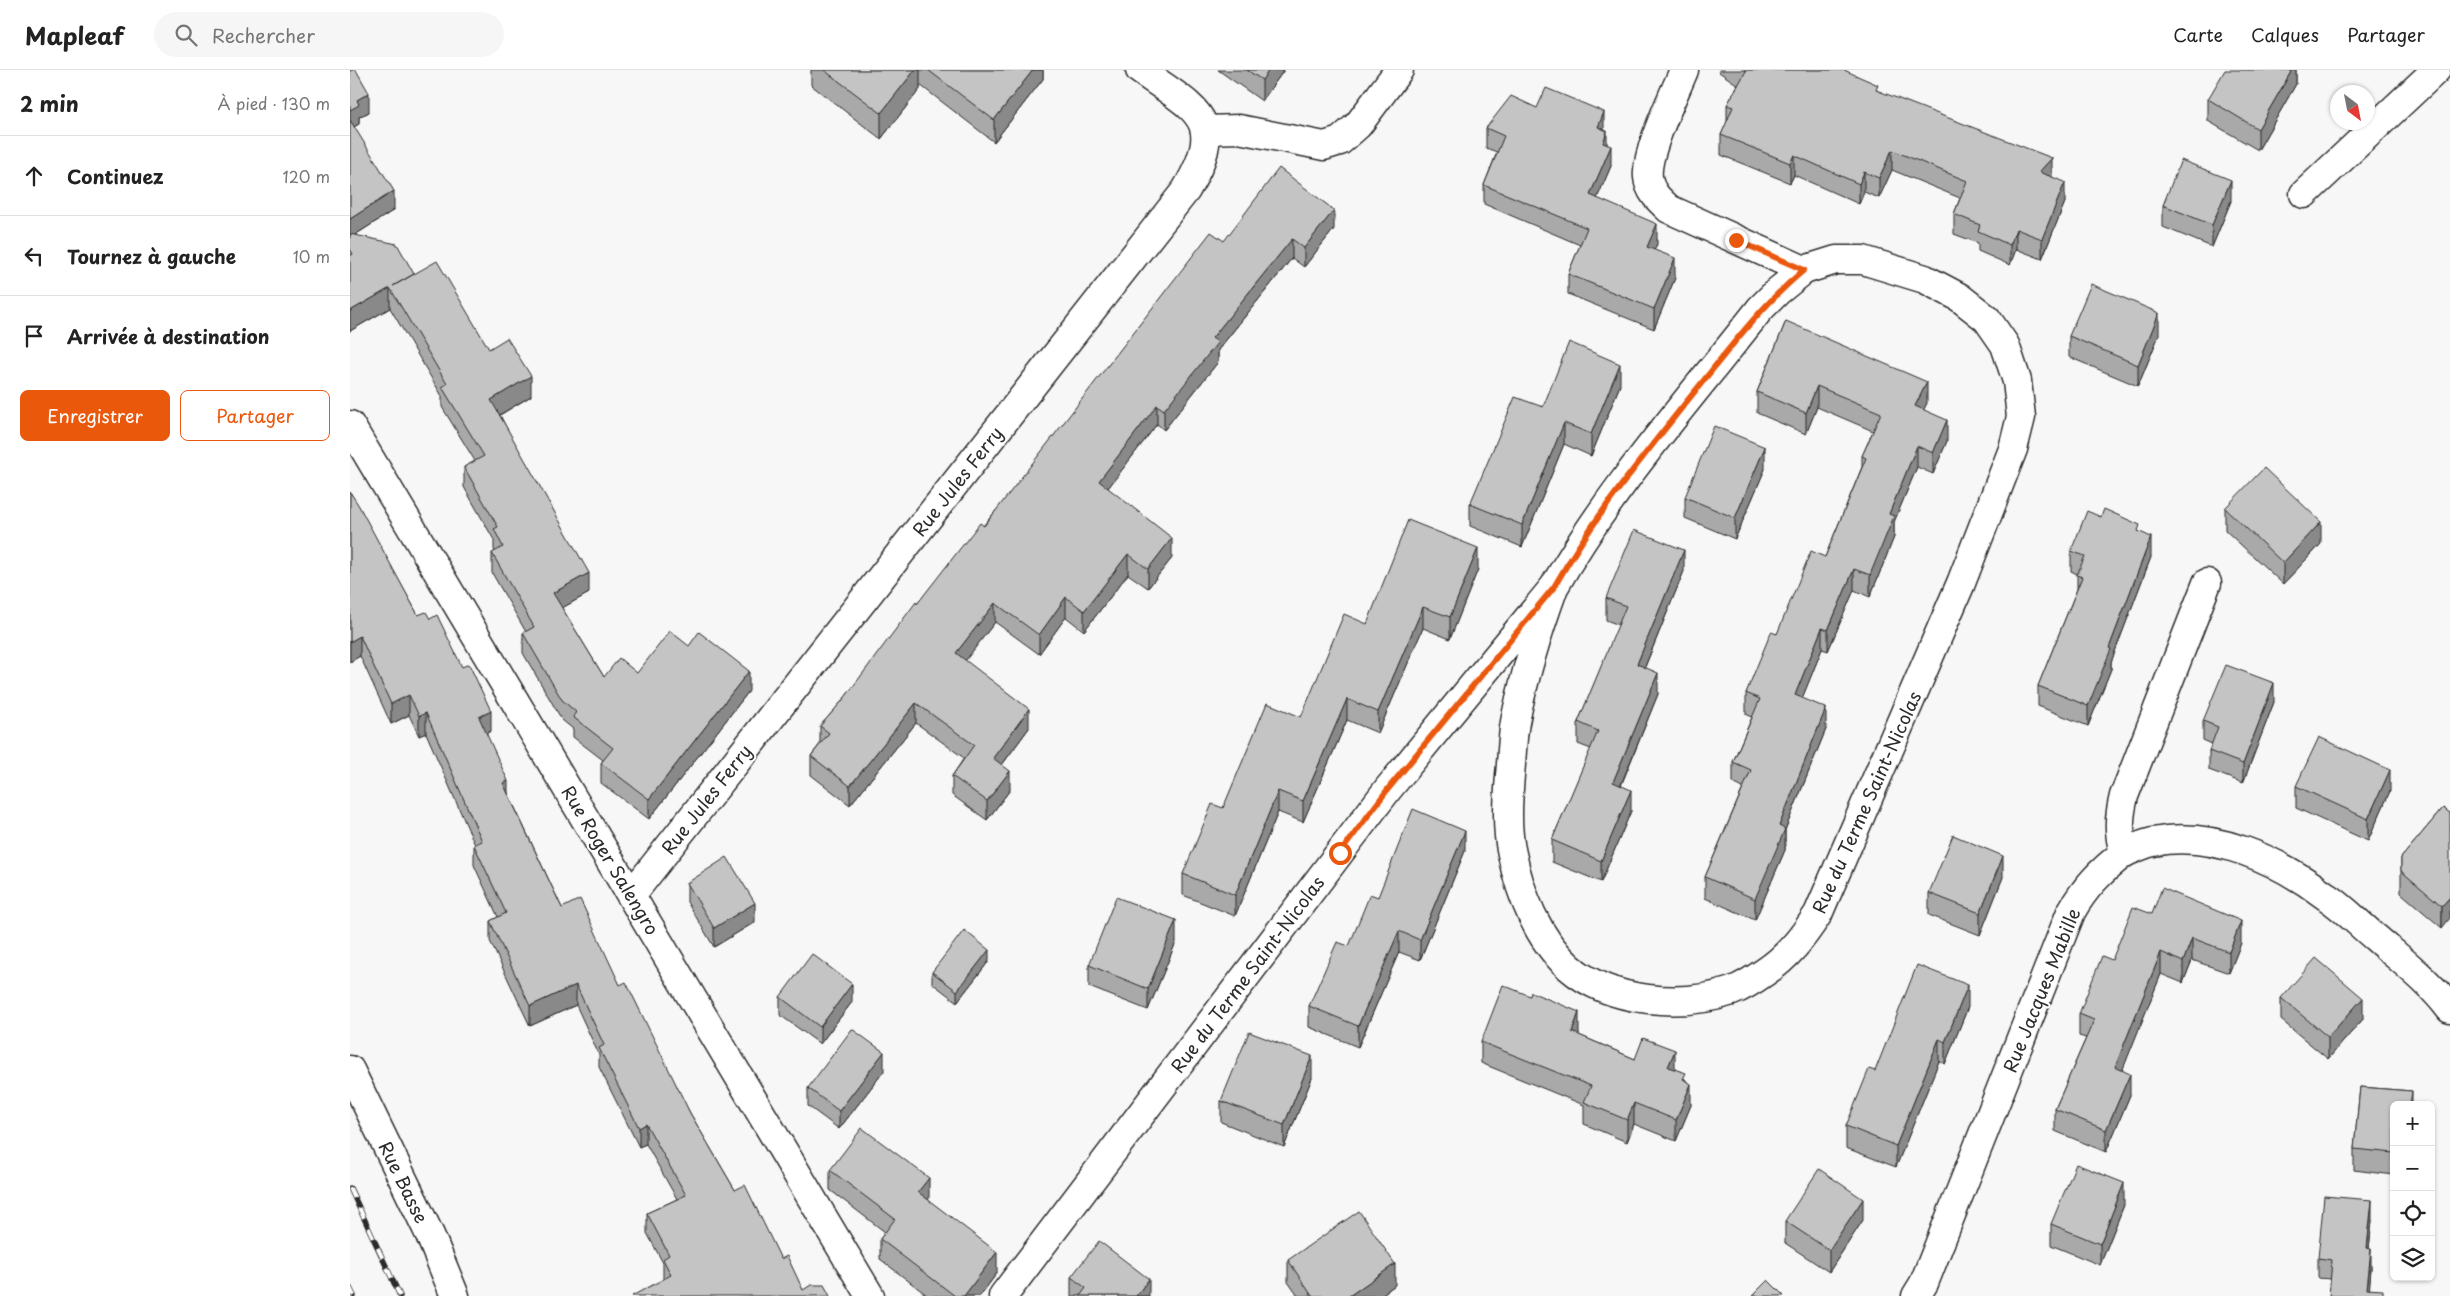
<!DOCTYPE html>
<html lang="fr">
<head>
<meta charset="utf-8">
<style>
	body { margin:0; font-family:"Playpen Sans",sans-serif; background:#f6f6f6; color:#222 }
	.controls { position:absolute; right:15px; bottom:15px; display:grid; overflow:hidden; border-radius:8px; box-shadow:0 1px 4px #0004 }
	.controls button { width:45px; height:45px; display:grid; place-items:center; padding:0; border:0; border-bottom:1px solid #e0e0e0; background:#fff; color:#222; font:25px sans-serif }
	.compass { position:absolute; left:1980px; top:15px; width:45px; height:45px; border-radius:50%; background:#fff; box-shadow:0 1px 4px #0004; rotate:148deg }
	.stop { position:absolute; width:15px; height:15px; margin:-11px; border:4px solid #ea580c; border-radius:50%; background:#fff }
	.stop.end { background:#ea580c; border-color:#fff; box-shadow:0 1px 5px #0008 }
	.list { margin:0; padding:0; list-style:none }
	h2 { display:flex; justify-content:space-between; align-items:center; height:65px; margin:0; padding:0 20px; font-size:21px }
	h2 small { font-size:16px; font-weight:400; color:#767676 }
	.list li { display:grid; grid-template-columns:32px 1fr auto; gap:15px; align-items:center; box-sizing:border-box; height:80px; padding:0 20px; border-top:1px solid #e0e0e0 }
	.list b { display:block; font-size:19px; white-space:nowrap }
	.list em { font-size:16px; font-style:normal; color:#767676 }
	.actions { display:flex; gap:10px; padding:15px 20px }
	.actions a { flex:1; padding:11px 0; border:1px solid #ea580c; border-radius:8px; text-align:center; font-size:18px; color:#ea580c }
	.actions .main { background:#ea580c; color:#fff }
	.icon { flex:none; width:28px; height:28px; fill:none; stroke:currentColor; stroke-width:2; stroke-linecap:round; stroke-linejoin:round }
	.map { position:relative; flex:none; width:2100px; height:1226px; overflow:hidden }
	header { display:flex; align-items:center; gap:30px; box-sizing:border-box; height:70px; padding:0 25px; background:#fff; border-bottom:1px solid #e0e0e0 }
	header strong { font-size:24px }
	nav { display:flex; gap:28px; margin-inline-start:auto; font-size:18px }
	.search { width:350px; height:45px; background:#f6f6f6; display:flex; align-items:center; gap:12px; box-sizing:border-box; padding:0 18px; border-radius:28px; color:#767676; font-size:19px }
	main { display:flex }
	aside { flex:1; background:#fff }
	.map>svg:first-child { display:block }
</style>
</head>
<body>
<header>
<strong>Mapleaf</strong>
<div class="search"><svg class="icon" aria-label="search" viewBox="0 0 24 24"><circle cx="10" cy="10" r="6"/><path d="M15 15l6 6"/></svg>Rechercher</div>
<nav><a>Carte</a><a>Calques</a><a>Partager</a></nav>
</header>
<main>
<aside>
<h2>2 min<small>À pied · 130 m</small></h2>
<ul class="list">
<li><svg class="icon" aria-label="ahead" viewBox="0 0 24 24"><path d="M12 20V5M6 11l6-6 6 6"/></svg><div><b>Continuez</b></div><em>120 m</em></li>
<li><svg class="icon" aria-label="left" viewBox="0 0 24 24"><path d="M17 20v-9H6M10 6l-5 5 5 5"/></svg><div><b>Tournez à gauche</b></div><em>10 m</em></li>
<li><svg class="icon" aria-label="arrive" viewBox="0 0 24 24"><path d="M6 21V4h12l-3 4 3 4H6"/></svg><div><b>Arrivée à destination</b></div></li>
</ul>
<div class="actions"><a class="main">Enregistrer</a><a>Partager</a></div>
</aside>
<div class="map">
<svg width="2100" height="1226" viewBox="0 0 2100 1226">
	<rect width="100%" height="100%" fill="#f7f7f7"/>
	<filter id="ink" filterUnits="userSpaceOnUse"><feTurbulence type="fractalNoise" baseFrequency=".02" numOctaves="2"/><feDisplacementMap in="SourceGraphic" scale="10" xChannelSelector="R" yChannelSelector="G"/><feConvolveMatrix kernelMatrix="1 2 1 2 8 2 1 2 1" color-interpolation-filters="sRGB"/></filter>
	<g filter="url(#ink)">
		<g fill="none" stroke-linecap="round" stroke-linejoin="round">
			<g stroke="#2b2b2b" stroke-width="31">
				<g id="minor">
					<path d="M 1334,0 C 1324,25 1295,83 1298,107 C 1299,121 1309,130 1319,139 L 1454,200"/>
					<polyline points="855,60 889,59 974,76 990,71 1008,55 1049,0"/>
					<polyline points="1954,124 2086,0"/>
					<polyline points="0,355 520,1226"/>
					<path d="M 1774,783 C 1783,779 1793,774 1803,772 C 1864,760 1928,790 1976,826 C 1994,838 2009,854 2026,868 C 2051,890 2080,912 2100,939"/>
					<path d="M 282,824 L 836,120 C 879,48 845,40 790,0"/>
					<path d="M 653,1226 L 1038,719 L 1204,517 C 1261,417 1339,330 1410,239 L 1428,221 L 1454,200 L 1486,190 L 1513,190 L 1575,209 L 1609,227 L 1637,249 L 1655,275 L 1667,311 L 1671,347 L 1663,379 L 1611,513 L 1468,844 C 1453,867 1438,887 1415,902 C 1405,909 1393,917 1382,921 C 1333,938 1260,933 1219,897 C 1188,869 1170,824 1162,784 C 1156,759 1158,730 1160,705 C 1162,687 1162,669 1165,652 C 1174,606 1188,561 1204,517"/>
					<path d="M 1566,1226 L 1574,1213 L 1721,842 C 1735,817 1751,801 1774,783 C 1768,762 1769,746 1774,726 L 1857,513"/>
				</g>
			</g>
			<g stroke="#2b2b2b" stroke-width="31">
				<polyline id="tertiary" points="0,1000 80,1165 105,1226"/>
			</g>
			<use href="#minor" stroke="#fff" stroke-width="28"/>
			<use href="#tertiary" stroke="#fff" stroke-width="28"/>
			<g stroke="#2b2b2b" stroke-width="5.5">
				<g id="rail">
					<polyline points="0,1118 50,1226"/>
					<polyline points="0,1218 4,1226"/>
				</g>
			</g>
			<use href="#rail" stroke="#fff" stroke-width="4" stroke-dasharray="11" stroke-linecap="butt"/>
		</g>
		<g fill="#a9a9a9" stroke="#2b2b2b">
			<polygon points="0,0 19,42 9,47 9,54 4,57 44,140 5,165 64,204 139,279 181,326 150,345 239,523 212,538 254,607 287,603 399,621 299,749 251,713 251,693 253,690 223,667 223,659 212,650 173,583 173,563 176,562 142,503 142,483 145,482 144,479 144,470 114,417 114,397 125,391 92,337 92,326 40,238 0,261"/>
			<polygon points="461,0 693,0 693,9 644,72 570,15 570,19 531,69 461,15"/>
			<polygon points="868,0 934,0 912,31"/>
			<polygon points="1369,0 1494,0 1528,21 1702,107 1715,132 1692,189 1666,179 1660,195 1628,181 1628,173 1604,164 1604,144 1610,128 1542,100 1529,128 1514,122 1509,134 1444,105 1440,113 1371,85 1371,65 1377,52 1377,35 1388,15 1369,2"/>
			<polygon points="1946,0 1946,14 1908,80 1858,51 1858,29"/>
			<polygon points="1187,38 1254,59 1261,96 1247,128 1307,174 1304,180 1325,208 1304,259 1218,224 1218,204 1230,175 1134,134 1134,115 1147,82 1136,78 1136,58"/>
			<polygon points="1881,131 1862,177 1813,157 1813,135"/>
			<polygon points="984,159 954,197 942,188 868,280 868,292 814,360 807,354 758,418 822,488 798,518 778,504 734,561 716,547 689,584 645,552 615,590 679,658 652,695 660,720 637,750 602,725 602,706 614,688 566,653 500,735 461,705 461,686 470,674 470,656 493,630 567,534 874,171"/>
			<polygon points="1436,251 1577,333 1573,340 1597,371 1583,404 1567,397 1544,452 1544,467 1520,527 1504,520 1478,581 1472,579 1452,628 1476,659 1435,760 1435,780 1405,850 1355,828 1355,807 1393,718 1383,713 1383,692 1402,647 1396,644 1396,623 1427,564 1475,487 1512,397 1512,386 1523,361 1467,337 1456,364 1407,343 1407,322"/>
			<polygon points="1809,265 1788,316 1719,287 1719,266"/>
			<polygon points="1270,315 1241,386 1214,374 1172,477 1120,456 1120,434 1193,337"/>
			<polygon points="1415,399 1385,469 1335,448 1335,427"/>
			<polygon points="0,422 68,545 80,549 141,661 136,664 158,723 212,838 270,915 340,1043 385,1120 431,1189 453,1220 480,1226 313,1209 313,1193 297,1163 297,1143 327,1129 296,1074 289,1077 249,997 249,985 226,935 180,956 140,871 140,851 148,847 124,795 124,775 125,775 76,663 69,666 59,645 41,654 10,586 0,592"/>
			<polygon points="1875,438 1971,474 1933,514 1875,460"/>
			<polygon points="1751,447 1790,462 1801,487 1761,592 1761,599 1738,656 1688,636 1688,616 1727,519 1727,504 1721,501 1721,481"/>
			<polygon points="1128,499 1100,569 1073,558 1028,663 997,650 953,752 928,742 885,846 833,825 833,804 873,738 951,647 1017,554"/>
			<polygon points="1334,501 1295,597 1308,624 1271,716 1281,741 1251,812 1202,792 1202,770 1241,679 1228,674 1228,652 1269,555 1256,550 1256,528"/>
			<polygon points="1924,632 1893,713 1859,700 1859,681 1862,674 1853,670 1853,651"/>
			<polygon points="1946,716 2040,721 2018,771 1946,738"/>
			<polygon points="2093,738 2092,858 2051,823 2051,788"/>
			<polygon points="1115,781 1070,890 1049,882 1008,977 959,957 959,936 999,876 1028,827"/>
			<polygon points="1653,807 1630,865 1579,845 1579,823"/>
			<polygon points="337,813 405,852 364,877 337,832"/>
			<polygon points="1802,844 1891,873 1879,903 1842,890 1833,913 1811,904 1772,1000 1780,1025 1756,1082 1705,1061 1705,1039 1736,968 1729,966 1729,944 1762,890"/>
			<polygon points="826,872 798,940 739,917 739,895"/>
			<polygon points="639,891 607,932 582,913 582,902"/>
			<polygon points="430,927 502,932 470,974 430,945"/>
			<polygon points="1931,928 2013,949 1978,989 1931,950"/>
			<polygon points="1618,937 1595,994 1589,991 1546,1097 1496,1078 1496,1056 1525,1001"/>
			<polygon points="1229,964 1229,965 1285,989 1325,999 1336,1010 1341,1035 1326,1071 1284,1054 1277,1072 1234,1054 1234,1035 1131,993 1131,972"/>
			<polygon points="534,1001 489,1059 458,1036 458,1018"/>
			<polygon points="962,1008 934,1077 871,1052 871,1031"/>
			<polygon points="2010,1017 2062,1021 2062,1035 2044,1035 2044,1105 2004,1100 2004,1079"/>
			<polygon points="480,1100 579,1129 578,1130 647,1203 630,1226 578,1226 530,1189 530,1169 535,1162 480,1120"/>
			<polygon points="1774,1135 1750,1195 1701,1175 1701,1154"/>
			<polygon points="1513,1150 1479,1202 1435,1173 1435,1151"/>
			<polygon points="2022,1150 2019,1178 2021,1198 2019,1219 2033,1226 1980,1209 1968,1208 1968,1188"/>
			<polygon points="938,1190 1045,1215 1030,1226 948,1226 938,1212"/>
			<polygon points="721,1207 799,1226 721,1226"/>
		</g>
		<g fill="#898989" stroke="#2b2b2b">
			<polygon points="565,0 570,0 570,19 531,69 531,43"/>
			<polygon points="683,0 693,0 693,9 644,72 644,50"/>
			<polygon points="919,0 934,0 912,31 912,10"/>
			<polygon points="1942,0 1946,0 1946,14 1908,80 1908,59"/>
			<polygon points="19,23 19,42 9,47 9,54 0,59 0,40 7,30"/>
			<polygon points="1254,42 1254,62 1248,57"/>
			<polygon points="1257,61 1257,81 1253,73"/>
			<polygon points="1261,76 1261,96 1240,145 1240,125"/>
			<polygon points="1542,80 1542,100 1529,128 1529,108"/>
			<polygon points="1444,85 1444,105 1440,113 1440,93"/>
			<polygon points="1702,88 1702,108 1689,102"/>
			<polygon points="1514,102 1514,122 1509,134 1509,114"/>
			<polygon points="1881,110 1881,131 1862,177 1862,155"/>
			<polygon points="1715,112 1715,132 1692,189 1692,169"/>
			<polygon points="44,121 44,140 0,168 0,149"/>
			<polygon points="984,140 984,159 954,197 954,178"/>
			<polygon points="1307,154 1307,174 1297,197 1297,177"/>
			<polygon points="1666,159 1666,179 1660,195 1660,175"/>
			<polygon points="942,169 942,188 868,280 868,292 814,360 814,340 862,268"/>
			<polygon points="1325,188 1325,208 1304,259 1304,239"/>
			<polygon points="40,218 40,238 0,261 0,241"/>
			<polygon points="1809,243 1809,265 1788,316 1788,295"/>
			<polygon points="1270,294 1270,315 1241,386 1241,364"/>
			<polygon points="181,306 181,326 141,350 141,330"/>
			<polygon points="1577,312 1577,333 1565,358 1565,336"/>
			<polygon points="1467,316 1467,337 1456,364 1456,343"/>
			<polygon points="807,335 807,354 749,430 749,411"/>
			<polygon points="1597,350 1597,371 1583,404 1583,383"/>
			<polygon points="1214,353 1214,374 1172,477 1172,455"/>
			<polygon points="1567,376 1567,397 1544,452 1544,467 1520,527 1520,505 1539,444"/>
			<polygon points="1415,377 1415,399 1385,469 1385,448"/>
			<polygon points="1971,452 1971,474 1933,514 1933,493"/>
			<polygon points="1801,467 1801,487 1761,592 1761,599 1738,656 1738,636 1759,578"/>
			<polygon points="822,468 822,488 798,518 798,499"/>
			<polygon points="1128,478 1128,499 1100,569 1100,547"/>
			<polygon points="1334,480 1334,501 1287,616 1287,594"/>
			<polygon points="778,484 778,504 734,561 734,541"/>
			<polygon points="1504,499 1504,520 1478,581 1478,560"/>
			<polygon points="239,503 239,523 203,543 203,523"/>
			<polygon points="716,527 716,547 689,584 689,565"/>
			<polygon points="645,533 645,552 606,603 606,583"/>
			<polygon points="1073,537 1073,558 1028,663 1028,642"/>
			<polygon points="1472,558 1472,579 1445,646 1445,625"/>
			<polygon points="10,566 10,586 0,592 0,572"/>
			<polygon points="399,601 399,621 299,749 299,729"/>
			<polygon points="1308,603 1308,624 1263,734 1263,712"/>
			<polygon points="1924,613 1924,632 1893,713 1893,694"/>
			<polygon points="59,625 59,645 41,654 41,634"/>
			<polygon points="997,629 997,650 953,752 953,731"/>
			<polygon points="566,633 566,653 500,735 500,716"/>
			<polygon points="1476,638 1476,659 1435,760 1435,780 1405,850 1405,829 1429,756"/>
			<polygon points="679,639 679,658 643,707 643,688"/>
			<polygon points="141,641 141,661 129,667 129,647"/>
			<polygon points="76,643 76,663 69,666 69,646"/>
			<polygon points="2040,700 2040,721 2018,771 2018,749"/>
			<polygon points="660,701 660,720 637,750 637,731"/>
			<polygon points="158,711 158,731 153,713"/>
			<polygon points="1281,720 1281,741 1251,812 1251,791"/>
			<polygon points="928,721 928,742 885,846 885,825"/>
			<polygon points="1115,761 1115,781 1070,890 1070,870"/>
			<polygon points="1653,786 1653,807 1630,865 1630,843"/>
			<polygon points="2100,827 2100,848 2092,858 2092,836"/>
			<polygon points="405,833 405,852 364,877 364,858"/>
			<polygon points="826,850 826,872 798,940 798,919"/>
			<polygon points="1891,851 1891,873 1879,903 1879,882"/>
			<polygon points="1049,861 1049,882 1008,977 1008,956"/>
			<polygon points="1842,868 1842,890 1833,913 1833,892"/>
			<polygon points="639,880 639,891 607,932 607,921"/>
			<polygon points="1811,882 1811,904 1765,1019 1765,997"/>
			<polygon points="502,914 502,932 470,974 470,957"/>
			<polygon points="226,915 226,935 180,956 180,936"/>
			<polygon points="1618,915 1618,937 1595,994 1595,972"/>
			<polygon points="2013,928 2013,949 1978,989 1978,967"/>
			<polygon points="1229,942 1229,964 1222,983 1222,962"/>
			<polygon points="1589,969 1589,991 1546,1097 1546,1076"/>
			<polygon points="1325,980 1325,1002 1318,997"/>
			<polygon points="534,982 534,1001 489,1059 489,1041"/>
			<polygon points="962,986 962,1008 934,1077 934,1055"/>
			<polygon points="1780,1004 1780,1025 1756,1082 1756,1060"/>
			<polygon points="1341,1014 1341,1035 1326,1071 1326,1050"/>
			<polygon points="1284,1033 1284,1054 1277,1072 1277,1050"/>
			<polygon points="296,1054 296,1074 289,1077 289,1058"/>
			<polygon points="579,1108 579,1129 568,1143 568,1122"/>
			<polygon points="1774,1113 1774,1135 1750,1195 1750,1174"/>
			<polygon points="1513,1129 1513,1150 1479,1202 1479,1180"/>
			<polygon points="2022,1130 2022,1150 2017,1198 2017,1178"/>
			<polygon points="2021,1179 2021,1198 2019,1226 2017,1219"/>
			<polygon points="647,1182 647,1203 630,1226 614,1226"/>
			<polygon points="1045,1194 1045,1215 1030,1226 999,1226"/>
			<polygon points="799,1209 799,1226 786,1226"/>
		</g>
		<g fill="#c4c4c4" stroke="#2b2b2b">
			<polygon points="0,0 6,0 19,23 7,30 9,35 0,40"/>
			<polygon points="474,0 565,0 531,43"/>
			<polygon points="578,0 683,0 644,50"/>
			<polygon points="897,0 919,0 912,10"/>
			<polygon points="1394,0 1494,0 1528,15 1526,20 1702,88 1689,102 1715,112 1692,169 1666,159 1660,175 1628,161 1630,155 1604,144 1617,111 1542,80 1529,108 1514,102 1509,114 1444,85 1440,93 1371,65 1383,37 1377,35 1396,1"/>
			<polygon points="1875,0 1942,0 1908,59 1858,29"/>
			<polygon points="1196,18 1254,42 1248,57 1257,61 1253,73 1261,76 1240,125 1307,154 1297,177 1325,188 1304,239 1218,204 1237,158 1134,115 1154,66 1136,58 1161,26 1187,38"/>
			<polygon points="0,50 44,121 0,149"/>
			<polygon points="1831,90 1881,110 1862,155 1813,135"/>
			<polygon points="929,98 984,140 954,178 942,169 862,268 868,272 814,340 807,335 749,411 822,468 798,499 778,484 734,541 716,527 689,565 645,533 606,583 679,639 643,688 660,701 637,731 602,706 624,675 566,633 500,716 461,686 479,663 470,656 493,630 566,532 567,534 630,453 634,456 861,162 874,171"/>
			<polygon points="0,164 47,174 64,204 43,216 87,191 139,279 157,268 181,306 141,330 239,503 203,523 254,607 269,588 287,603 320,561 339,576 349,562 399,601 299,729 251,693 263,678 223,647 226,642 212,630 173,563 184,557 142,483 153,477 144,459 148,457 114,397 134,386 92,317 97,314 40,218 0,241 0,186 3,184 0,179"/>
			<polygon points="1741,214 1809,243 1788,295 1719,266"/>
			<polygon points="1436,251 1577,312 1565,336 1597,350 1583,383 1567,376 1539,444 1544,446 1520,505 1504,499 1478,560 1472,558 1445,625 1476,638 1429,756 1435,759 1405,829 1355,807 1401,700 1383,692 1410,629 1396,623 1421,562 1427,564 1461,481 1475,487 1516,388 1512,386 1531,343 1467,316 1456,343 1407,322"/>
			<polygon points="1219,272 1270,294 1241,364 1214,353 1172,455 1120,434 1165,327 1193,337"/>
			<polygon points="1364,356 1415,377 1385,448 1335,427"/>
			<polygon points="1914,398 1971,452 1933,493 1875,438"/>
			<polygon points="0,422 9,436 68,545 76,542 80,549 87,545 112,597 119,594 141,641 129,647 158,711 153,713 212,838 230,829 270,915 276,912 340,1043 385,1120 395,1115 431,1189 437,1186 453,1220 461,1215 474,1215 480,1226 282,1226 321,1205 313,1189 319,1185 297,1143 336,1125 296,1054 289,1058 249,978 254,975 226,915 180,936 140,851 156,843 124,775 132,771 76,643 69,646 59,625 41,634 10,566 0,572"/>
			<polygon points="1754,439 1790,455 1788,461 1801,467 1759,578 1761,579 1738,636 1688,616 1732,507 1727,505 1735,486 1721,481 1737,441 1751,447"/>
			<polygon points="1058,450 1128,478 1100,547 1073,537 1028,642 997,629 953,731 928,721 885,825 833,804 862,734 873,738 917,633 951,647 994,544 1017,554"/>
			<polygon points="1284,460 1334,480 1287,594 1308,603 1263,712 1281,720 1251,791 1202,770 1248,661 1228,652 1276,536 1256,528"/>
			<polygon points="1876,595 1924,613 1893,694 1859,681 1868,657 1853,651"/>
			<polygon points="1969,667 2040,700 2018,749 1946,716"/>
			<polygon points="2093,738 2100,743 2100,827 2092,836 2051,801 2051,788"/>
			<polygon points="1063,739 1115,761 1070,870 1049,861 1008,956 959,936 987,872 999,876 1020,824 1028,827"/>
			<polygon points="1603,765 1653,786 1630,843 1579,823"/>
			<polygon points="377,787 405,833 364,858 337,813"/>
			<polygon points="1812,818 1891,851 1879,882 1842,868 1833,892 1811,882 1765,997 1780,1004 1756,1060 1705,1039 1744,950 1729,944 1752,886 1762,890 1783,837 1802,844"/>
			<polygon points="766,827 826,850 798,919 739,895"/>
			<polygon points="614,860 639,880 607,921 582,902"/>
			<polygon points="462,884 502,914 470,957 430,927"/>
			<polygon points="1966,888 2013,928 1978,967 1931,928"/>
			<polygon points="1567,895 1618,915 1595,972 1589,969 1546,1076 1496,1056 1519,999 1525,1001"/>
			<polygon points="1153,915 1180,926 1181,922 1229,942 1222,962 1285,989 1293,968 1325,980 1318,997 1336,1003 1333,1009 1341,1014 1326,1050 1284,1033 1277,1050 1234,1032 1241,1016 1131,972"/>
			<polygon points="502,959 534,982 489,1041 458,1018"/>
			<polygon points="899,962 962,986 934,1055 871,1031"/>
			<polygon points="2010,1017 2062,1021 2060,1035 2044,1035 2044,1083 2004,1079"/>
			<polygon points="512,1058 579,1108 568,1122 647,1182 614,1226 605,1226 530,1169 545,1149 480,1100"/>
			<polygon points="1726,1094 1774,1113 1750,1174 1701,1154"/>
			<polygon points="1469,1099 1513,1129 1479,1180 1435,1151"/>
			<polygon points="1974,1126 2022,1130 2017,1178 2021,1179 2017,1219 2033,1220 2033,1226 1979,1226 1982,1190 1968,1188"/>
			<polygon points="1009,1141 1045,1194 999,1226 962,1226 938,1190"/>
			<polygon points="749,1171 799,1209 786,1226 730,1226 736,1218 721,1207"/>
			<polygon points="1418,1210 1434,1226 1402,1226"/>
		</g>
	</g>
	<g fill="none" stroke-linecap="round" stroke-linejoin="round" filter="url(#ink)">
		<path stroke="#ea580c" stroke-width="6" d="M 990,783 L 1038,719 L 1204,517 C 1245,445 1298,380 1350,315 C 1383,274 1413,234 1454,200 L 1386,170"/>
	</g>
	<g text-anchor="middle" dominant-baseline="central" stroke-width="4" stroke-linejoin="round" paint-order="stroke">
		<g font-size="18" fill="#2b2b2b" stroke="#fff">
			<text transform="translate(607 411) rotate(-52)">Rue Jules Ferry</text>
			<text transform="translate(356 729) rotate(-52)">Rue Jules Ferry</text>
			<text transform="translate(1516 732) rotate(-66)">Rue du Terme Saint-Nicolas</text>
			<text transform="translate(261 790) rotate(59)">Rue Roger Salengro</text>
			<text transform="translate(897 904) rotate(-53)">Rue du Terme Saint-Nicolas</text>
			<text transform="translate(1691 920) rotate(-68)">Rue Jacques Mabille</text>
			<text transform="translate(54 1112) rotate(64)">Rue Basse</text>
		</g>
	</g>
</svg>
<div class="controls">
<button>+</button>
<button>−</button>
<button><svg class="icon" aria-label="locate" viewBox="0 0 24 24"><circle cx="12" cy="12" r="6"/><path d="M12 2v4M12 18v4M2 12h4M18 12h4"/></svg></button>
<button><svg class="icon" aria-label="layers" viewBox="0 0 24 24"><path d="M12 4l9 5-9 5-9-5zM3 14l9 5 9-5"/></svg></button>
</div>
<svg class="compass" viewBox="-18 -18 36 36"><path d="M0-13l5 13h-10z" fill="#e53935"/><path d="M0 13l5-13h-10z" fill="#767676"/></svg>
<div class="stop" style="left:990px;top:783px"></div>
<div class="stop end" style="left:1386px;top:170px"></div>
</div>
</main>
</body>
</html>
